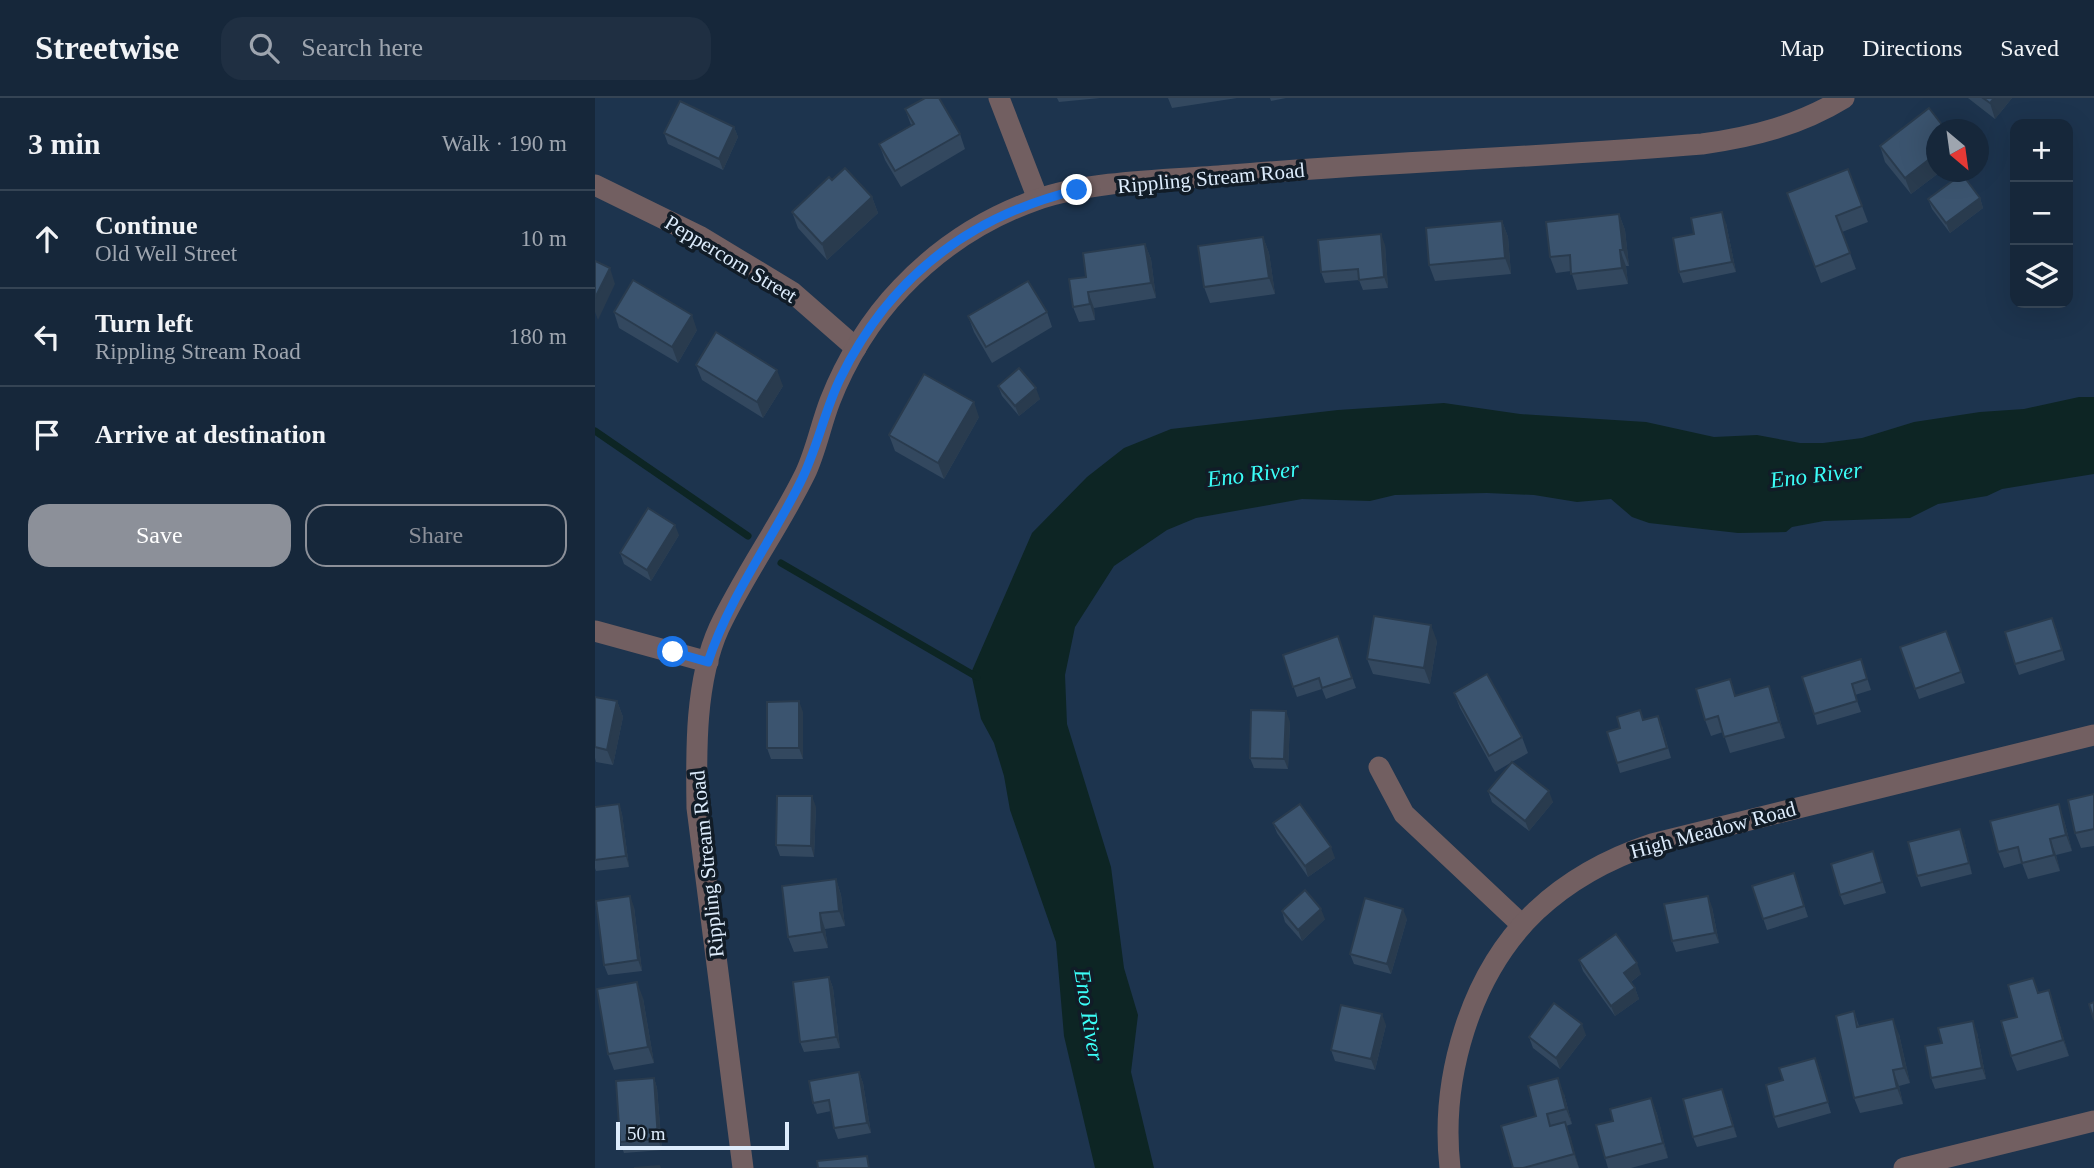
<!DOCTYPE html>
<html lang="en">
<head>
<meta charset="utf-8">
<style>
	body { margin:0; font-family:"Times New Roman",serif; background:#1f2f42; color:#f1f3f6 }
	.controls { position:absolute; right:21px; top:21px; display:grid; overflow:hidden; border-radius:14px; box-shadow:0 7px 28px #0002 }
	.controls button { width:63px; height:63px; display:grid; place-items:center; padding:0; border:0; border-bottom:2px solid #354454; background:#16273a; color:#f1f3f6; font:35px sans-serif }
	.compass { position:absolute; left:1331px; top:21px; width:63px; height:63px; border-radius:50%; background:#16273a; box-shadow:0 7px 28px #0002; rotate:151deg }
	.scale { position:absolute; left:21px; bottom:18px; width:173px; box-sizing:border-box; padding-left:7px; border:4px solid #ddecfc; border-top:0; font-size:19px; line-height:24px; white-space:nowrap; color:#ddecfc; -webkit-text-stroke:5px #111c27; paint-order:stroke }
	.stop { position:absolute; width:21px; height:21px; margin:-16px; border:5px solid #1a73e8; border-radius:50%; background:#fff }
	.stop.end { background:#1a73e8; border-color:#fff; box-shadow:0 2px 7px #0008 }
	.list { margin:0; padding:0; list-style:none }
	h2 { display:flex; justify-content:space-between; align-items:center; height:91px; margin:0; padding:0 28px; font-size:30px }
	h2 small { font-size:23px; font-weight:400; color:#9ea5af }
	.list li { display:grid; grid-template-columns:46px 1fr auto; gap:21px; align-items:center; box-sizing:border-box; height:98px; padding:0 28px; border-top:2px solid #354454 }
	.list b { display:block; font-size:26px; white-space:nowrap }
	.list p { margin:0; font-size:23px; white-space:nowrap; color:#9ea5af }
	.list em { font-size:23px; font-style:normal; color:#9ea5af }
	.actions { display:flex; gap:14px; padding:21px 28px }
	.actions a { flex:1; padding:16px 0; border:2px solid #8c9099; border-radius:21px; text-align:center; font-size:24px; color:#8c9099 }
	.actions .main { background:#8c9099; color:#fff }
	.icon { flex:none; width:38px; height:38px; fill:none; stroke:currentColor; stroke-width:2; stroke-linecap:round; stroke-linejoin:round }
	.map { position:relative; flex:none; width:1499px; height:1070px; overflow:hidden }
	header { display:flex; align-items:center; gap:42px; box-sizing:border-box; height:98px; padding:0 35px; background:#16273a; border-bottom:2px solid #354454 }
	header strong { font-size:33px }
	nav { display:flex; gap:38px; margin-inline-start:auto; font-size:24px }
	.search { width:490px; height:63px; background:#1f2f42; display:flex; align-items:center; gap:18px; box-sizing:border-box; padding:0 24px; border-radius:21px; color:#9ea5af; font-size:26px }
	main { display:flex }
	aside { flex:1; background:#16273a }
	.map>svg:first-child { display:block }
</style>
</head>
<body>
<header>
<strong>Streetwise</strong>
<div class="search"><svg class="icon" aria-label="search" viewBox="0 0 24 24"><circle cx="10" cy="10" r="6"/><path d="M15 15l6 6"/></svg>Search here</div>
<nav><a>Map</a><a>Directions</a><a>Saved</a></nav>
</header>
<main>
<aside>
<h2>3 min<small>Walk · 190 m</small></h2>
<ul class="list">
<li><svg class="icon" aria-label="ahead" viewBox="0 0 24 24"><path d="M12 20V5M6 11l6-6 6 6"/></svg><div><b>Continue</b><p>Old Well Street</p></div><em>10 m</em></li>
<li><svg class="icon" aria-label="left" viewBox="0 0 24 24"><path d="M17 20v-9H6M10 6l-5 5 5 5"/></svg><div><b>Turn left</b><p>Rippling Stream Road</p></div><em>180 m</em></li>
<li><svg class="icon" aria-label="arrive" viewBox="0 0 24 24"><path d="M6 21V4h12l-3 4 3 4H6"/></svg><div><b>Arrive at destination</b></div></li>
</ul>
<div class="actions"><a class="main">Save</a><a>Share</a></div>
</aside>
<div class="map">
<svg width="1499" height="1070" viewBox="0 0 1499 1070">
	<rect width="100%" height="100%" fill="#1d344e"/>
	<polygon fill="#0d2524" points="1484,299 1499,299 1499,376 1407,391 1392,398 1343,406 1315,420 1229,423 1197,429 1191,434 1143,435 1054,425 1037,419 1016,401 982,404 939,397 892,395 800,397 775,403 707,401 601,420 572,432 519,468 480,529 470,577 472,626 516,769 529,870 543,917 536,974 559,1070 500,1070 469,938 461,844 415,712 409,678 399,645 386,621 376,575 437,435 492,379 529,350 576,331 743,312 849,305 925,316 1051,324 1119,339 1162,337 1205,345 1228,345 1267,340 1319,324 1385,314 1429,311"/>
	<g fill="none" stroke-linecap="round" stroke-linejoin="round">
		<g stroke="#0d2524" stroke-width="7">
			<polyline points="0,333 153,438"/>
			<polyline points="186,465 382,579"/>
		</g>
		<g stroke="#725f61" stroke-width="21">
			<polyline points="404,0 443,101"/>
			<polyline points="0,87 106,139 197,194 261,250"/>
			<polyline points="0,533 113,564"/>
			<polyline points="784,669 809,716 927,827"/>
			<path d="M 148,1070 L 102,710 C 101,653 100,583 124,530 C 149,477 184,429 210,376 C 221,353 226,326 235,303 C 251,262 276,221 306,190 C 343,151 390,120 441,102 C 497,82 576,82 636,77 C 793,64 951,59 1107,46 C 1158,39 1205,27 1249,0"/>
			<path d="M 855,1070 C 845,980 875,876 941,813 C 974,782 1015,760 1057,746 L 1499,637"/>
			<polyline points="1309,1070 1499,1023"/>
		</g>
	</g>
	<g fill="#33485f">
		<polygon points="462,0 505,0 464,4"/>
		<polygon points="573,0 642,0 577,10"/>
		<polygon points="675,0 691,0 676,3"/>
		<polygon points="1373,0 1417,0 1400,21"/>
		<polygon points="310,11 365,36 370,51 306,89 290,62 284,46 316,27"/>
		<polygon points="139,29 143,39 128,72 73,46 69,35"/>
		<polygon points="1285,48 1341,74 1345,74 1316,96 1290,64"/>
		<polygon points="1253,71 1273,124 1247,134 1261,171 1226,185 1192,95"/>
		<polygon points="237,82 277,99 283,115 232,162 203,130 197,114"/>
		<polygon points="1385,100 1388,110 1355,135 1337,111 1333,101"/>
		<polygon points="1024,116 1030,132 1034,168 1031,168 1033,186 982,192 976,173 961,175 955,159"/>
		<polygon points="907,123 913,139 916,176 840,183 834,167"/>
		<polygon points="1131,125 1141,174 1088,185 1084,174 1099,136"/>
		<polygon points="668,139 674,155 680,196 615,205 609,189"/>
		<polygon points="550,146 556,161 561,200 499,210 500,222 484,224 478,209 491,179"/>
		<polygon points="790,147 793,190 768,192 764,182 730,185 726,174"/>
		<polygon points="19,214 102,232 83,265 24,230"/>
		<polygon points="452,214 457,229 397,265 379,234 373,218"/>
		<polygon points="101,267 188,288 168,320 107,282"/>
		<polygon points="403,288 445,301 424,318 407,298"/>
		<polygon points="384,319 349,381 300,353 294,337"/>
		<polygon points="84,437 56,483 29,466 25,455"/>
		<polygon points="1461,530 1470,562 1424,577 1420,566"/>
		<polygon points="1351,533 1370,585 1324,601 1305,549"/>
		<polygon points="743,538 761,590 731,601 727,591 702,599 688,557"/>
		<polygon points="842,543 835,586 778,576 772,561"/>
		<polygon points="1266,561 1276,592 1260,597 1266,614 1222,627 1219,616"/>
		<polygon points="859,595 927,639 933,655 917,664 958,704 934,733 897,704 893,693 917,664 900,674 865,610"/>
		<polygon points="1141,598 1180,604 1190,640 1135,655 1128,634 1116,638 1110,622"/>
		<polygon points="0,599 22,603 28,619 18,667 1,664 0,660"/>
		<polygon points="208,614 208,661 176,661 172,650"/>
		<polygon points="1049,622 1067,628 1076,660 1025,675 1022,665"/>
		<polygon points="695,624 693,671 659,670 655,660"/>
		<polygon points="1499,696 1499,748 1486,750 1480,735"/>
		<polygon points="24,706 27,716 34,769 1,773 0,770 0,709"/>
		<polygon points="221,709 219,759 185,758 181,747"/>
		<polygon points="1469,722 1477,753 1461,757 1465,773 1433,781 1427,765 1409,770 1403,754"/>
		<polygon points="678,725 740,760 713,779 682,735"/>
		<polygon points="1369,741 1377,776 1326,789 1322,778"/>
		<polygon points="1278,753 1291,795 1249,807 1245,797"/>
		<polygon points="1199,775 1213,819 1172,832 1157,788"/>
		<polygon points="241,781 246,797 250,828 230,831 233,850 199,854 193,839"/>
		<polygon points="39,809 47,873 13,877 9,867"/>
		<polygon points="1117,809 1124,845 1081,854 1077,843"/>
		<polygon points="687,813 730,821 707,843 690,824"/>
		<polygon points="812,821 796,876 759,866 755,856"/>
		<polygon points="984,862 1046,876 1036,884 1040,890 1044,901 1020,918 988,873"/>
		<polygon points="234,879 238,890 245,950 209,954 205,944"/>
		<polygon points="1438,880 1444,895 1459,908 1474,958 1422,973 1416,958 1422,919"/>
		<polygon points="48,900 59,965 19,972 13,956"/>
		<polygon points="1259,913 1264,928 1304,936 1315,985 1304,988 1308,1006 1265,1015 1259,1000"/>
		<polygon points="791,927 780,972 740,963 736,952"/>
		<polygon points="1382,934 1391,981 1340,991 1336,980 1347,945"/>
		<polygon points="991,937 965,971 938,950 934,939"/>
		<polygon points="1220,960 1236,1015 1183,1030 1179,1019 1188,982"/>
		<polygon points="264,974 268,985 276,1035 243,1041 239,1030 236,1013 222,1016 218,1005"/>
		<polygon points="59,980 62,990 67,1052 29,1055 25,1044"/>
		<polygon points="969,996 977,1026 971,1028 984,1070 918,1070 941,1018"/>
		<polygon points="1056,1000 1062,1016 1073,1060 1036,1070 1013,1070 1010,1060 1018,1023"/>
		<polygon points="1131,1002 1142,1039 1102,1049 1098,1039"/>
	</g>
	<g fill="#293b4e">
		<polygon points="1399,0 1417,0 1400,21 1395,5"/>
		<polygon points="139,29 143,39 128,72 124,61"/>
		<polygon points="1341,56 1341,74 1345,74 1316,96 1310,80"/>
		<polygon points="277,99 283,115 232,162 227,146"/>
		<polygon points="1385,100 1388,110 1355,135 1351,125"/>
		<polygon points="1127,114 1131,125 1141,174 1137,164"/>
		<polygon points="1024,116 1030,132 1034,168 1028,152"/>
		<polygon points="907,123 913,139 916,176 910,160"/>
		<polygon points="786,136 790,147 793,190 789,179"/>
		<polygon points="668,139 674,155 680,196 674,180"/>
		<polygon points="550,146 556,161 561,200 556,185"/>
		<polygon points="1025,152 1031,168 1033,186 1027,170"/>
		<polygon points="15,170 20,186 3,222 0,214 0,200"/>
		<polygon points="493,194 499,210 500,222 495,206"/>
		<polygon points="97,217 102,232 83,265 77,249"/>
		<polygon points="182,272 188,288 168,320 162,304"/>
		<polygon points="441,290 445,301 424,318 420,308"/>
		<polygon points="379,304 384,319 349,381 343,365"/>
		<polygon points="80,427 84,437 56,483 52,472"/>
		<polygon points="836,527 842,543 835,586 829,570"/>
		<polygon points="1174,588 1180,604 1190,640 1184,624"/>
		<polygon points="22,603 28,619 18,667 12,652"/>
		<polygon points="204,603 208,614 208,661 204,650"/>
		<polygon points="691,613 695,624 693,671 689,661"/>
		<polygon points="954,693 958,704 934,733 930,723"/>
		<polygon points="217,698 221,709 219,759 216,748"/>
		<polygon points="24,706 27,716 34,769 31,758"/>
		<polygon points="1464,706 1469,722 1477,753 1471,737"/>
		<polygon points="1365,731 1369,741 1377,776 1374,765"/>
		<polygon points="1455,741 1461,757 1465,773 1459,757"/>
		<polygon points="736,749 740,760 713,779 710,768"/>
		<polygon points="241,781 246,797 250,828 244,813"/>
		<polygon points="35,798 39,809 47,873 43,862"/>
		<polygon points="1113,798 1117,809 1124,845 1120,835"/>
		<polygon points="726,811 730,821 707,843 703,832"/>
		<polygon points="808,811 812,821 796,876 792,866"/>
		<polygon points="225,815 230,831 233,850 227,834"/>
		<polygon points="1042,865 1046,876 1033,886 1029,875"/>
		<polygon points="234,879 238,890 245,950 241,939"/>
		<polygon points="42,884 48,900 59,965 53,949"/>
		<polygon points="1040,890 1044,901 1020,918 1016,908"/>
		<polygon points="1454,892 1459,908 1474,958 1468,942"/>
		<polygon points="787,916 791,927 780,972 776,961"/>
		<polygon points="1298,921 1304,936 1315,985 1309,970"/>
		<polygon points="1378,923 1382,934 1391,981 1387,970"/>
		<polygon points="987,926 991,937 965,971 961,960"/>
		<polygon points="1220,960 1224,970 1236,1015 1233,1004"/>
		<polygon points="1298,972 1304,988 1308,1006 1302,990"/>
		<polygon points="264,974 268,985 276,1035 272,1025"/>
		<polygon points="59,980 62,990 67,1052 63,1041"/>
		<polygon points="963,980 969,996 977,1026 971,1011"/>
		<polygon points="1127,991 1131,1002 1142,1039 1138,1028"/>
		<polygon points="1056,1000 1062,1016 1073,1060 1068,1045"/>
		<polygon points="970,1024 976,1040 984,1070 979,1056"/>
	</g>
	<g fill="#3b546f" stroke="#293b4e" stroke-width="2">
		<polygon points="330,0 344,0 365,36 300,73 284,46 319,26 310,11"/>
		<polygon points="1388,0 1399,0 1395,5"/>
		<polygon points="85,3 139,29 124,61 69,35"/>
		<polygon points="1334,10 1351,32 1341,32 1341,56 1310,80 1285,48"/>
		<polygon points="250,70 277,99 227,146 197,114 234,79 237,82"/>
		<polygon points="1253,71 1267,108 1241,118 1255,155 1220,169 1192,95"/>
		<polygon points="1367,76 1385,100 1351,125 1333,101"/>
		<polygon points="1127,114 1137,164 1084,174 1078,140 1099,136 1096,120"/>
		<polygon points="1024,116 1028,152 1025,152 1027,170 976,176 975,157 955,159 951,124"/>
		<polygon points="907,123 910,160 834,167 831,130"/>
		<polygon points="786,136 789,179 764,182 763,171 726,174 723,142"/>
		<polygon points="668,139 674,180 609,189 603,148"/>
		<polygon points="550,146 556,185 493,194 495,206 478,209 474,181 491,179 488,155"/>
		<polygon points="0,163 15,170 0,200"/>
		<polygon points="38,182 97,217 77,249 19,214"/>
		<polygon points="433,183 452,214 391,249 373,218"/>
		<polygon points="121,234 182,272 162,304 101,267"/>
		<polygon points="424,270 441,290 420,308 403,288"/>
		<polygon points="329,276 379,304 343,365 294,337"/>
		<polygon points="53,410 80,427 52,472 25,455"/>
		<polygon points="779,518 836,527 829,570 772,561"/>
		<polygon points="1457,520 1467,552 1420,566 1410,534"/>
		<polygon points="1351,533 1366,574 1320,591 1305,549"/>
		<polygon points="743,538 757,580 727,590 724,580 698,589 688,557"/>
		<polygon points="1266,561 1272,581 1257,586 1262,603 1219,616 1207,579"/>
		<polygon points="892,576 927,639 894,658 859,595"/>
		<polygon points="1135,581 1140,598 1174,588 1184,624 1129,639 1123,618 1110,622 1101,591"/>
		<polygon points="0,599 22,603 12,652 0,649"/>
		<polygon points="204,603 204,650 172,650 172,604"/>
		<polygon points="656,612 691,613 689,661 655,660"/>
		<polygon points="1045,612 1048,622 1063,618 1072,650 1022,665 1012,634 1025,630 1022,619"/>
		<polygon points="917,664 954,693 930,723 893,693"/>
		<polygon points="1499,696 1499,731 1480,735 1473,702"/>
		<polygon points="182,698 217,698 216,748 181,747"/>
		<polygon points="24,706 31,758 0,762 0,709"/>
		<polygon points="705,706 736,749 710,768 678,725"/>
		<polygon points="1464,706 1471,737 1455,741 1459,757 1427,765 1423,749 1403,754 1395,723"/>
		<polygon points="1365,731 1374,765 1322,778 1313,744"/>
		<polygon points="1278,753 1287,784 1245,797 1236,766"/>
		<polygon points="1199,775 1209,808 1168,821 1157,788"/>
		<polygon points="241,781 244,813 225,815 227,834 193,839 187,788"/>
		<polygon points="710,792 726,811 703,832 687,813"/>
		<polygon points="35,798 43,862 9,867 1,803"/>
		<polygon points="1113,798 1120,835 1077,843 1069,806"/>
		<polygon points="770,800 808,811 792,866 755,856"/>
		<polygon points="1021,836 1042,865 1029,875 1040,890 1016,908 984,862"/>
		<polygon points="234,879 241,939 205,944 198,884"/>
		<polygon points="1438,880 1443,895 1454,892 1468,942 1416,958 1406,923 1422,919 1413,887"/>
		<polygon points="42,884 53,949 13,956 2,891"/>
		<polygon points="1499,904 1499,922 1494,906"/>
		<polygon points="959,905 987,926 961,960 934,939"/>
		<polygon points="746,907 787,916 776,961 736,952"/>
		<polygon points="1259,913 1262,929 1298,921 1309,970 1298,972 1302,990 1259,1000 1241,918"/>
		<polygon points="1378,923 1387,970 1336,980 1330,948 1347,945 1343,930"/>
		<polygon points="1220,960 1233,1004 1179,1019 1171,987 1188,982 1184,970"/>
		<polygon points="264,974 272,1025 239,1030 234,1002 218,1005 214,983"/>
		<polygon points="59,980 63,1041 25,1044 21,983"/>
		<polygon points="963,980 971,1011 952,1016 955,1028 970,1024 979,1056 928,1070 918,1070 906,1028 941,1018 933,988"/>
		<polygon points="1127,991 1138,1028 1098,1039 1088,1001"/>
		<polygon points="1056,1000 1068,1045 1010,1060 1001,1027 1018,1023 1015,1011"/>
		<polygon points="272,1058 274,1070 223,1070 222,1063"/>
		<polygon points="64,1068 65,1070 39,1070"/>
	</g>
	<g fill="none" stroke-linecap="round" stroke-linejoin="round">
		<path stroke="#1a73e8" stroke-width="9" d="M 78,554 L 113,564 C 134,500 175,445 205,385 C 222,352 229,314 245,281 C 294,180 374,118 482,92"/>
	</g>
	<g text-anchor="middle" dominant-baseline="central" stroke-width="7" stroke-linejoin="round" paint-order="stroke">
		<g font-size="21" fill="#ddecfc" stroke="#111c27">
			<text transform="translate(616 80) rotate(-5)">Rippling Stream Road</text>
			<text transform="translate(136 161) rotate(31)">Peppercorn Street</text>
			<text transform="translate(1118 732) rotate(-15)">High Meadow Road</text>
			<text transform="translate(112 766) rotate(-96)">Rippling Stream Road</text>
		</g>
		<g font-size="23" font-style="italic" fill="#3bfdf7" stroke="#111c27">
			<text transform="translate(658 376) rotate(-7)">Eno River</text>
			<text transform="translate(1221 377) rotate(-7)">Eno River</text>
			<text transform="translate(494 917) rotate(81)">Eno River</text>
		</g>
	</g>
</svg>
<div class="controls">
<button>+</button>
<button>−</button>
<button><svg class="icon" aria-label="layers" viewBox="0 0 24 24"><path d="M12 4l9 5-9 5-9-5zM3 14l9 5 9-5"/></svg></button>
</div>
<svg class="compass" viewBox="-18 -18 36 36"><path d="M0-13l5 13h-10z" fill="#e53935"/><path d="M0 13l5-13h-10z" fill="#9ea5af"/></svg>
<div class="scale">50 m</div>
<div class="stop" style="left:78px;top:554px"></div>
<div class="stop end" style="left:482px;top:92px"></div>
</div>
</main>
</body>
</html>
